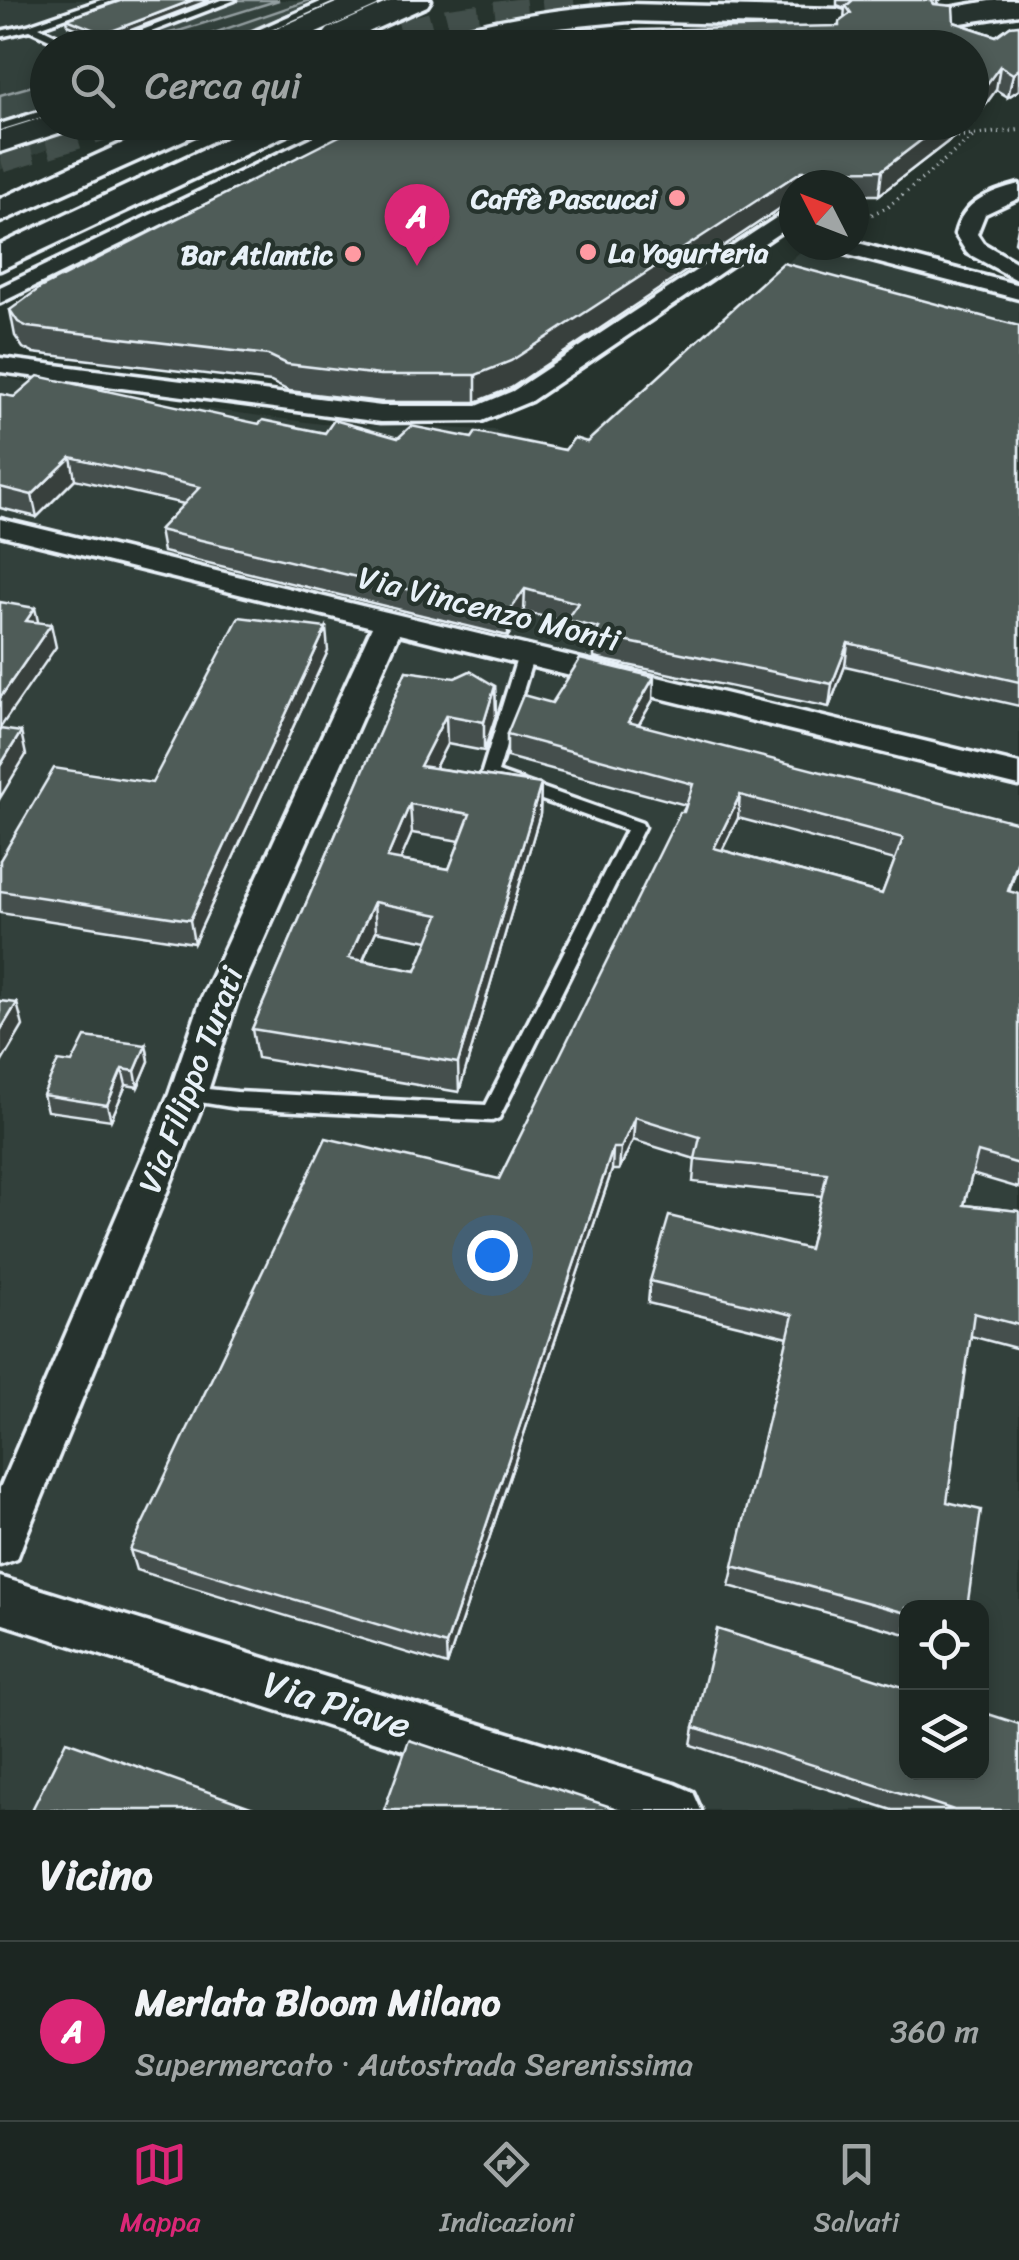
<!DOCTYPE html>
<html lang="it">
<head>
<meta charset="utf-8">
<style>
	body { margin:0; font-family:Sriracha,sans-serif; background:#29322f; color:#f1f3f6 }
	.controls { position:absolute; right:30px; bottom:30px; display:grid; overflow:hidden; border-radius:20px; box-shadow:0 5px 15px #0003 }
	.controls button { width:90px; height:90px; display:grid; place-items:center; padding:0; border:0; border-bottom:2px solid #3a4340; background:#1c2622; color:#f1f3f6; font:50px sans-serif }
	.compass { position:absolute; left:779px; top:170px; width:90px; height:90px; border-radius:50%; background:#1c2622; box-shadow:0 5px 15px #0003; rotate:312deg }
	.you { position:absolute; left:492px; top:1255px; width:35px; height:35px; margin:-25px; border:8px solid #fff; border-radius:50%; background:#1a73e8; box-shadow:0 0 0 15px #1a73e833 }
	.badge { display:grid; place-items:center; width:65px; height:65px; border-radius:50%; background:#db2777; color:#fff; font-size:32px; font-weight:700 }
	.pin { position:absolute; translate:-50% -82px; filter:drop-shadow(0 2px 5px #0008) }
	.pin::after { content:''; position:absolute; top:52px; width:35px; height:30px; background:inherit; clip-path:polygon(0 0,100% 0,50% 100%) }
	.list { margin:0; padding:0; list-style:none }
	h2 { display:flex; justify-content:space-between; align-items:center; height:130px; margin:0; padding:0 40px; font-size:42px }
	h2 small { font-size:32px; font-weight:400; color:#a0a5a5 }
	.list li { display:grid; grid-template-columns:65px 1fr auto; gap:30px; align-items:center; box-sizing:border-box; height:180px; padding:0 40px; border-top:2px solid #3a4340 }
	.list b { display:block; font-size:38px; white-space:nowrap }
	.list p { margin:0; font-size:32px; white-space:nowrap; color:#a0a5a5 }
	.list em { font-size:32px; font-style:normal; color:#a0a5a5 }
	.icon { flex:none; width:55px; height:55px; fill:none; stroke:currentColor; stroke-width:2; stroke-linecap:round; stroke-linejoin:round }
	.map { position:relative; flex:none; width:1019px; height:1810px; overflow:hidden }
	.search { position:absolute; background:#1c2622; box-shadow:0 5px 15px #0003; left:30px; right:30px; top:30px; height:110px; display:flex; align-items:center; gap:25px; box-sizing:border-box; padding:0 35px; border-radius:55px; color:#a0a5a5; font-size:38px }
	.sheet { height:310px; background:#1c2622 }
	nav { display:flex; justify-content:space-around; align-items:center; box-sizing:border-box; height:140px; border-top:2px solid #3a4340; background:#1c2622; font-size:28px; color:#a0a5a5 }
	nav a { display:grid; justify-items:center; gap:5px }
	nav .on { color:#db2777 }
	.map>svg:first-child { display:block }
</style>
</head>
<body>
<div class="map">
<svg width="1019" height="1810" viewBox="0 0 1019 1810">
	<rect width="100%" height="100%" fill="#26332d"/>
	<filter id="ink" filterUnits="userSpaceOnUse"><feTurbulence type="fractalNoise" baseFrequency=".01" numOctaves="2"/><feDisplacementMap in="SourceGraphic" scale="20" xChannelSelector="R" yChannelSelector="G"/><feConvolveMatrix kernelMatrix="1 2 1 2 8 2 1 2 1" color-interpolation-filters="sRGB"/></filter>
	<g filter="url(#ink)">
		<g fill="#333f3a" fill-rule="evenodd">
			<polygon points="0,0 365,0 269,47 48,48 48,122 107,123 0,170"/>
			<path d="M 808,245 L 831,245 L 1019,295 L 1019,1810 L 0,1810 L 0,376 L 55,389 L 322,424 L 494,430 L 540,444 L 559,462 ZM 906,1608 L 982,1608 L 982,1772 L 906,1772 Z"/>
		</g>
		<g fill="#3e4b47" stroke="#939ea0" stroke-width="2.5">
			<polygon points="237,0 279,0 182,30 105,48"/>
			<polygon points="310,0 322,0 211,47 173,47"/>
			<polygon points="47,82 47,107 0,122 0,95"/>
		</g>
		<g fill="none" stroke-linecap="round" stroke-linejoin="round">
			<g stroke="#43504b" stroke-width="32" stroke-dasharray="32 16" stroke-linecap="butt">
				<polyline points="355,48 448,24 602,4"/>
				<polyline points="0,157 111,122"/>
			</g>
			<g stroke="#e8f1f8" stroke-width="7">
				<g id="lane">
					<polygon points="101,0 115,0 39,27 82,48 69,48 30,30 0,37 0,31 28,25"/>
					<polygon points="221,0 235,0 109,48 95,48"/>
					<polygon points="325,0 338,0 231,48 218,48"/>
					<polygon points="48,109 48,115 0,130 0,124"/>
					<polygon points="526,650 534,655 498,772 642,823 644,827 499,1118 492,1121 237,1108 181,1099 178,1094 181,1089 188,1087 237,1092 486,1105 626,830 483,779 481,775 518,655"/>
				</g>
			</g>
			<g stroke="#e8f1f8" stroke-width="7">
				<g id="street">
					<polygon points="344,122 371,122 0,303 0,287"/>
					<path d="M 1019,184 L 1019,198 L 985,214 L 977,234 L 983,243 L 1019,264 L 1019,281 L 967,253 L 955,234 C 963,201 989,192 1019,184 Z"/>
					<polygon points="794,206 794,223 531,401 482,421 381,422 0,372 0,358 381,406 477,406 513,391"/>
					<polygon points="854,242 1019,285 1019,299 829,250 826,245"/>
					<polygon points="0,519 1019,764 1019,786 399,634 237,1000 207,1094 23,1543 17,1559 0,1565 0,1488 169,1094 201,1000 372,627 0,535"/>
					<polygon points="0,1577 675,1784 693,1792 701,1810 593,1810 0,1623"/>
				</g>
			</g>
			<g stroke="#e8f1f8" stroke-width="7">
				<g id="highway">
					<polygon points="343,0 381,0 377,6 283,48 242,48 246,42"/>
					<polygon points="393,0 431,0 427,6 348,41 328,41 323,35 328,29"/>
					<polygon points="995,0 1019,0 1019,14 942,26 932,23 927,17 932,11"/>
					<path d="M 629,4 L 837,9 L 847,12 L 852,18 L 847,24 L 837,27 L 629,21 L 527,31 L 459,48 L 411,48 L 415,42 C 486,20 555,8 629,4 Z"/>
					<polygon points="48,116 48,122 76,122 71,129 0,152 0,131"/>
					<polygon points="169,122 213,122 208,129 0,222 0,199"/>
					<polygon points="261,122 304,122 299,129 0,270 0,245"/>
				</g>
			</g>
			<g stroke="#e8f1f8" stroke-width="4" stroke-dasharray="1 5" stroke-linecap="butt">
				<polyline points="951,137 1019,130"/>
				<polyline points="861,219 888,207 976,134"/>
			</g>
			<use href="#lane" fill="#26332d" fill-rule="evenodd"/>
			<use href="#street" fill="#26332d" fill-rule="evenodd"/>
			<use href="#highway" fill="#26332d" fill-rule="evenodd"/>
		</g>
		<g fill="#454f4d" stroke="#e8f1f8" stroke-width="2.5" fill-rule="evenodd">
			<polygon points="123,0 210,0 105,40 68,25 67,19"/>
			<polygon points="837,0 940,0 936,4 954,22 996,36 1010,26 1019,90 1008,97 996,90 972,123 879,195 854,195 854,185 794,185 511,388 476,402 381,402 289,391 271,382 33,353 23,348 15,336 10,310 838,26 844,18 845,8 837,5"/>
			<polygon points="1019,223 1019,246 1015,242"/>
			<polygon points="1019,326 1019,706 845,666 829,707 594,658 594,650 566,643 566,622 524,612 508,636 163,552 159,530 184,504 75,479 37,517 0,508 0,394 14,397 259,424 325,433 398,438 472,438 565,450 587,442"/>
			<polygon points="328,651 194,943 0,913 0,860 152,783"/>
			<path d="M 406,671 L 495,686 L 496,715 L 484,751 L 447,744 L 435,768 L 541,784 L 540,814 L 459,1092 L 257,1058 L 252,1029 ZM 412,833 L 460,841 L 449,869 L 400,860 ZM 376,931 L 428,941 L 416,971 L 363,960 Z"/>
			<path d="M 653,700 L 638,725 L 1019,861 L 1009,892 L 1019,894 L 1019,1188 L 972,1174 L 964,1205 L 1019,1211 L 1019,1349 L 971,1336 L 906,1608 L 906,1634 L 729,1586 L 788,1337 L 648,1303 L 650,1281 L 809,1249 L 822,1196 L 693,1182 L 695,1159 L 633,1140 L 619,1170 L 612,1170 L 447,1665 L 136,1570 L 130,1550 L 499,1179 L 686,805 L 507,757 L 507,734 L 552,703 ZM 738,818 L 895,860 L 882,894 L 722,850 Z"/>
			<polygon points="146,1045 149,1061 138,1087 126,1085 111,1120 47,1111 43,1095 72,1063"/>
			<polygon points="694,1727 1019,1810 892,1810 691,1745"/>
		</g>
		<g fill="#38403e" stroke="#e8f1f8" stroke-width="2.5">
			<polygon points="193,0 210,0 105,40 104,34"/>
			<polygon points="1000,66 996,90 972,123 879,195 882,170 945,122 972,122 972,103"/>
			<polygon points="1019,69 1019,90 1008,97 1013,74"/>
			<polygon points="802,171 800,185 794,185 794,199 511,388 476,402 476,375"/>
			<polygon points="71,457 75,479 37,517 32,495"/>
			<polygon points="525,589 524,612 508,636 508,613"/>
			<polygon points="35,608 40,630 26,621"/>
			<polygon points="51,624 56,647 0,728 0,698"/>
			<polygon points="326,628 328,651 194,943 190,920"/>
			<polygon points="848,643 845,666 829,707 832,684"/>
			<polygon points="654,677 653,700 627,745 628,722"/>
			<polygon points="495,686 496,715 484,751 484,722"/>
			<polygon points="446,715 447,744 421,795 420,766"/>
			<polygon points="21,732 26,755 0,798 0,766"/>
			<polygon points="541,784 540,814 459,1092 458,1063"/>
			<polygon points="740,795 738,818 712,871 714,848"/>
			<polygon points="410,804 412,833 389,887 387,858"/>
			<polygon points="374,902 376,931 351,987 349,958"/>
			<polygon points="17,1003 23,1026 0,1065 0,1031"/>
			<polygon points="146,1045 149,1061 138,1087 135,1071"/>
			<polygon points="122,1069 126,1085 111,1120 107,1105"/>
			<polygon points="635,1117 633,1140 619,1170 621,1148"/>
			<polygon points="613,1148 612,1170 447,1665 446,1645"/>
		</g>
		<g fill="#505c59" stroke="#e8f1f8" stroke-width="2.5" fill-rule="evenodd">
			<polygon points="123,0 193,0 104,34 67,19"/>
			<polygon points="853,0 931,0 934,4 953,6 954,22 996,36 1010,26 1019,25 1019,69 1013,74 1000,66 976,99 972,103 972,48 543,48 589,36 640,30 839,26 839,22 851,13 846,6"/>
			<polygon points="367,122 945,122 882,170 802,171 511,361 476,375 380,375 287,364 268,355 28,327 18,322 10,310 40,288"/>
			<polygon points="783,263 1019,326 1019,682 848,643 832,684 595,635 599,628 566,620 578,603 525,589 508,613 159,530 200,487 71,457 32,495 0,487 0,394 14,397 38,376 259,424 263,420 325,433 334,420 398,438 411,426 472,438 476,432 565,450 574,438 587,442"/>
			<polygon points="0,602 35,608 26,621 51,624 0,698"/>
			<polygon points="239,617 326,628 190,920 0,891 0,860 54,768 152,783"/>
			<path d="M 580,659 L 654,677 L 628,722 L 1019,823 L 1019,857 L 1008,891 L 1019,894 L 1019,1164 L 978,1152 L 964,1205 L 1019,1211 L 1019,1325 L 974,1313 L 947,1502 L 981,1510 L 967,1608 L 906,1608 L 906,1613 L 733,1566 L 793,1315 L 650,1281 L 669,1216 L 809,1249 L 827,1173 L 695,1159 L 700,1137 L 635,1117 L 621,1148 L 613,1148 L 446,1645 L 130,1550 L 326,1138 L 499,1179 L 680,812 L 684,812 L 693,784 L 507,734 L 523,695 L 552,703 ZM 740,795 L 903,838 L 882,894 L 714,848 Z"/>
			<path d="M 406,671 L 455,678 L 470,671 L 495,686 L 484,722 L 446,715 L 420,766 L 541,784 L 458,1063 L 252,1029 ZM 410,804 L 470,814 L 449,869 L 387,858 ZM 374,902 L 439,915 L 416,971 L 349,958 Z"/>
			<polygon points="0,729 21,732 0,766"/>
			<polygon points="0,1001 17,1003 0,1031"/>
			<polygon points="85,1037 146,1045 135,1071 122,1069 107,1105 43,1095 58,1061 72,1063"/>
			<polygon points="717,1629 906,1688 906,1772 982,1772 982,1712 1019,1724 1019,1810 954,1810 694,1727"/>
			<polygon points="409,1740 620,1810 384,1810"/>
			<polygon points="66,1741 259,1810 32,1810"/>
		</g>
	</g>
	<g fill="#ff9aa2" stroke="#26332d" stroke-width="4">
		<circle cx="677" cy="198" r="10"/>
		<circle cx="588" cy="252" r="10"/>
		<circle cx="353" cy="254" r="10"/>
	</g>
	<g text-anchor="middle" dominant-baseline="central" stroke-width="9" stroke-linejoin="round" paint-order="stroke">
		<g font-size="28" font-weight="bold" fill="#e8f1f8" stroke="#26332d" text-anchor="end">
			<text x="657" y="198">Caffè Pascucci</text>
			<text x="608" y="252" text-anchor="start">La Yogurteria</text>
			<text x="333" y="254">Bar Atlantic</text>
		</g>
		<g font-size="32" fill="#e8f1f8" stroke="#26332d">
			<text transform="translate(489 609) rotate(14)">Via Vincenzo Monti</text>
			<text transform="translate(191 1080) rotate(-69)">Via Filippo Turati</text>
		</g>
		<g font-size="38" fill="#e8f1f8" stroke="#26332d">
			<text transform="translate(337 1705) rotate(17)">Via Piave</text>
		</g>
	</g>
</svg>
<div class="controls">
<button><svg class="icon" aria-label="locate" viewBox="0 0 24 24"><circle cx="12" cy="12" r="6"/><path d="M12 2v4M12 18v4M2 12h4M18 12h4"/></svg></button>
<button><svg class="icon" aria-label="layers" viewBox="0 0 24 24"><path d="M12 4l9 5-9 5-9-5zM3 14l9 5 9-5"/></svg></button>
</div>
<svg class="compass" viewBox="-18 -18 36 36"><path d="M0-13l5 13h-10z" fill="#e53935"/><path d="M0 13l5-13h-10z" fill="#a0a5a5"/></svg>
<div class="you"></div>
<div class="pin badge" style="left:417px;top:266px">A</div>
<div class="search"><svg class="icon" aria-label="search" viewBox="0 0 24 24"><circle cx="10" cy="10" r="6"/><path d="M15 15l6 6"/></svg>Cerca qui</div>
</div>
<section class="sheet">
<h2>Vicino<small></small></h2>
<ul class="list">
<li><span class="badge">A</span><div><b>Merlata Bloom Milano</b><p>Supermercato · Autostrada Serenissima</p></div><em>360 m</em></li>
</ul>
</section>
<nav>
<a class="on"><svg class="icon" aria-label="map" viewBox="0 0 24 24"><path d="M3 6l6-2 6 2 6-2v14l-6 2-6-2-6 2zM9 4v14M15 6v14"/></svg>Mappa</a>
<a><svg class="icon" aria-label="directions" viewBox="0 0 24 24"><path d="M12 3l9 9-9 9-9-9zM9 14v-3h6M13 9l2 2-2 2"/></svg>Indicazioni</a>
<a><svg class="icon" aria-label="saved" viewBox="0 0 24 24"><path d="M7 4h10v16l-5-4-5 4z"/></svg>Salvati</a>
</nav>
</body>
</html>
